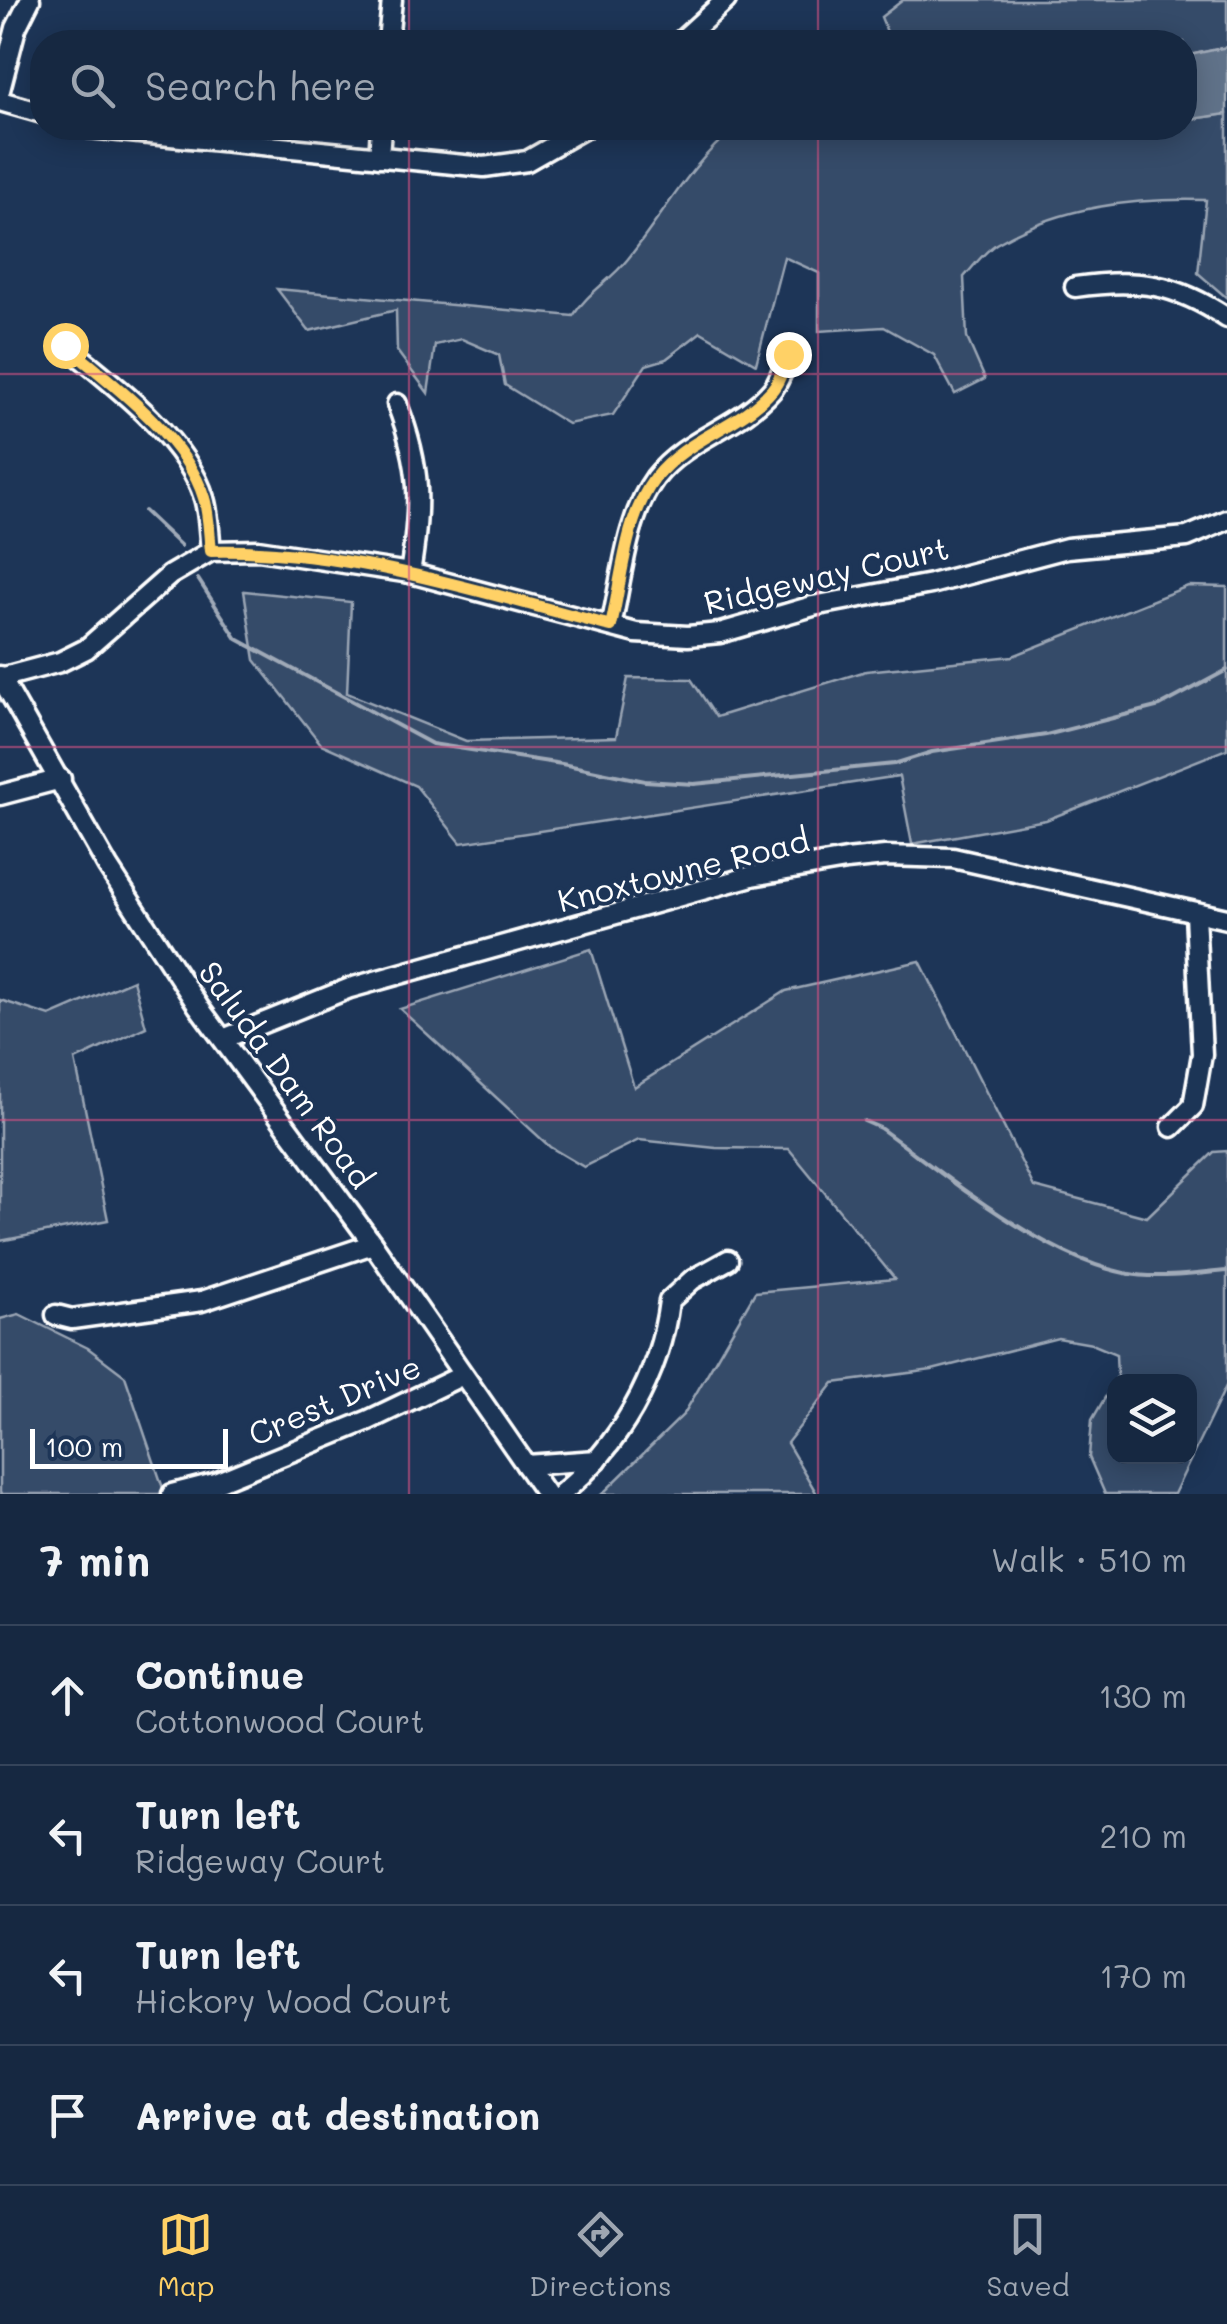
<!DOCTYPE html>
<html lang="en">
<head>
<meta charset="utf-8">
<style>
	body { margin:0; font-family:Mali,sans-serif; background:#23344c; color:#f1f3f6 }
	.controls { position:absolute; right:30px; bottom:30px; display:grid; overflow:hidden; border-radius:20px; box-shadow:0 5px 25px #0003 }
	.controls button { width:90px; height:90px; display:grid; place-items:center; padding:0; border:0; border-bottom:2px solid #35445a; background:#162841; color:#f1f3f6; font:50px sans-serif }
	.scale { position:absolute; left:30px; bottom:25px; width:198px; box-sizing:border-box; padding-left:10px; border:5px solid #fff; border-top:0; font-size:28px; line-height:35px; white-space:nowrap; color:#fff; -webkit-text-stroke:8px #1d3557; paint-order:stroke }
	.stop { position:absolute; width:30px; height:30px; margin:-22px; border:8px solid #ffd166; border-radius:50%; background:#fff }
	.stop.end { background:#ffd166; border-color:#fff; box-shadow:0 2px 10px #0008 }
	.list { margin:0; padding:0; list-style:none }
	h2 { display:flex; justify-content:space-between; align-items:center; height:130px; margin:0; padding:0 40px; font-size:42px }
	h2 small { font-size:32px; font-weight:400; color:#9ea6b1 }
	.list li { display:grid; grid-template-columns:65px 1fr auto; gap:30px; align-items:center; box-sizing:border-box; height:140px; padding:0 40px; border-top:2px solid #35445a }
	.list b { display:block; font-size:38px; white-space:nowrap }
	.list p { margin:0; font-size:32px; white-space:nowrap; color:#9ea6b1 }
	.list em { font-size:32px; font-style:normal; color:#9ea6b1 }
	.icon { flex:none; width:55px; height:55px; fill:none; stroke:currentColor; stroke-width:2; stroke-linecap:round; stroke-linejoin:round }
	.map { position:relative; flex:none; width:1227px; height:1494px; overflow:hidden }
	.search { position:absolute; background:#162841; box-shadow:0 5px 25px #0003; left:30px; right:30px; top:30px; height:110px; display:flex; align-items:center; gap:25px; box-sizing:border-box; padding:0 35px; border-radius:40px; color:#9ea6b1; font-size:38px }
	.sheet { height:690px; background:#162841 }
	nav { display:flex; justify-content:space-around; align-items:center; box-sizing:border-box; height:140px; border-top:2px solid #35445a; background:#162841; font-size:28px; color:#9ea6b1 }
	nav a { display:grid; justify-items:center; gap:5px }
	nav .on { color:#ffd166 }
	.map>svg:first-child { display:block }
</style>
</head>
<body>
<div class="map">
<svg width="1227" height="1494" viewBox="0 0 1227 1494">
	<rect width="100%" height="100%" fill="#1d3557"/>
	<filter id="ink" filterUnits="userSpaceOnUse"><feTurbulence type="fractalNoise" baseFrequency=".01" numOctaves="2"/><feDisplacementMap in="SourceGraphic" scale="20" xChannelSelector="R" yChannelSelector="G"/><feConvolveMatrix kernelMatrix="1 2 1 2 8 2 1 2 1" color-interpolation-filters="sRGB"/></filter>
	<g filter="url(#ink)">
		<g fill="#364b69" stroke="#9aa5b4" stroke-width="2.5" fill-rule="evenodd">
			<polygon points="903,0 1227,0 1227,47 1185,56 1184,42 891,42 881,17"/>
			<path d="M 1227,114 L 1227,298 L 1198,273 L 1206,200 C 1134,198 1060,206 996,244 C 984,252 973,267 964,277 L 967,338 L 985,379 L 955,394 L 934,355 L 884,327 L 819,331 L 819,273 L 784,257 L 756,364 L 701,332 L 666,359 L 646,365 L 613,415 L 568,424 L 505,385 L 499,355 L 462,339 L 435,345 L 428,393 L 397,351 L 396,310 L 309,331 L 277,289 L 573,316 C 587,293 610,281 627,260 C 663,216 690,163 735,128 L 1078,128 L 1112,138 L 1151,128 L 1184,128 L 1185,120 Z"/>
			<polygon points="1188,586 1227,587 1227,749 1046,820 912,844 899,776 461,843 416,786 321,744 255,660 244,591 351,602 347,693 466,741 616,737 628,678 691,679 716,717 866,671 1013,656"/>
			<path d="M 591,949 L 634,1087 L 786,991 L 920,961 L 1034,1187 L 1147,1217 L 1214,1152 L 1227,1151 L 1227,1384 L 1174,1494 L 1105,1494 L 1089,1457 L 1092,1420 L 1117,1377 L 1116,1354 L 1092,1344 L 1058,1338 L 932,1370 L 834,1383 L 787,1443 L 817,1494 L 602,1494 L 684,1414 L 755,1292 L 895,1279 L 789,1149 L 716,1148 L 639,1140 L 584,1167 L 550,1147 L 400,1009 ZM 1114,1382 L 1190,1382 L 1190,1456 L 1114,1456 Z"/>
			<polygon points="133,980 146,1027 75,1060 108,1220 0,1241 0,1000 50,1016"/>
			<polygon points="19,1314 88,1348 125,1376 165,1494 0,1494 0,1319"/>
		</g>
		<polygon fill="#617289" stroke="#a0aab8" stroke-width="2.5" points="1227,47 1227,114 1185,120 1185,56"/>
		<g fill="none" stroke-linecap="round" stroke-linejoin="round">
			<g stroke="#a0aab8" stroke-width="4">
				<polyline points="144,511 181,546"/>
				<polyline points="198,579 237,639 432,744 562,764 645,781 694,784 894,764 932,752 1046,735 1160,706 1227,670"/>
				<path d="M 864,1121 L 880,1128 C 951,1179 1061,1273 1149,1276 C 1175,1277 1202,1273 1227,1271"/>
			</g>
			<g stroke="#fff" stroke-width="25">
				<g id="minor">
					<polyline points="388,42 392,0"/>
					<polyline points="680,42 726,0"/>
					<polyline points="0,90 16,28 30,0"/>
					<polyline points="0,101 42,113"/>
					<polyline points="89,128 484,167 527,161 585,128"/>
					<polyline points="379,157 381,128"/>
					<path d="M 1075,287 C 1137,278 1175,283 1227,318"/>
					<path d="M 65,345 C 112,383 186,438 204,498 C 209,514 209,534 211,551"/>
					<path d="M 397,404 C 422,468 421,506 410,573"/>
					<path d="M 611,626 C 622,579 626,518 655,478 C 686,438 740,427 772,390 C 780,380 784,366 788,354"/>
					<polyline points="0,676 108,867 198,1006 373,1244 546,1494"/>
					<polyline points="0,678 60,662 86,649 170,575 211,551 258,550 410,573 636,633 688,636 720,633 813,606 931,584 1067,548 1187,537 1227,520"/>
					<polyline points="0,795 61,779"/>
					<polyline points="223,1039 350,988 752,876 846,860 885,856 953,858 1227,919"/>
					<polyline points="1172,1127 1193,1106 1202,1054 1195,914"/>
					<polyline points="56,1315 72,1319 202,1301 373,1244"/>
					<polyline points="526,1465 597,1460"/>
					<polyline points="172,1494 215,1483 369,1420 463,1375"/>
					<path d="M 561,1494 C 619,1447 660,1376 669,1301 L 692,1280 L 728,1260"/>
				</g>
			</g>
			<use href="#minor" stroke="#1d3557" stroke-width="18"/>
		</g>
	</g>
	<g fill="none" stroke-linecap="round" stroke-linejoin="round" filter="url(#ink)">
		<path stroke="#ffd166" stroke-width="12" d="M 65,345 C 112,383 186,438 204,498 C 209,514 209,534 211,551 C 348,548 480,592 611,626 C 622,579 625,518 655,478 C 686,438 740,427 772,390 C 780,381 784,366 788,354"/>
	</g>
	<path fill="none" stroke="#d15284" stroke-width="2.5" stroke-opacity="0.55" d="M 409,0 L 409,42M 818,0 L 818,42M 409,128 L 409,1494M 818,128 L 818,1494M 0,374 L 1227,374M 0,747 L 1227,747M 0,1120 L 1227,1120"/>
	<g text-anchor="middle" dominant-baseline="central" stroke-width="8" stroke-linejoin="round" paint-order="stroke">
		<g font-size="32" fill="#fff" stroke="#1d3557">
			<text transform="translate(826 574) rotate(-13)">Ridgeway Court</text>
			<text transform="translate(683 869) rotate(-14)">Knoxtowne Road</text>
			<text transform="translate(287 1074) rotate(54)">Saluda Dam Road</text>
			<text transform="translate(334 1399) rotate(-23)">Crest Drive</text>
		</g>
	</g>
</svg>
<div class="controls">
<button><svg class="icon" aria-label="layers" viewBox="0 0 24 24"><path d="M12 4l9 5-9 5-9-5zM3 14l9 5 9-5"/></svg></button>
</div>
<div class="scale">100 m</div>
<div class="stop" style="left:65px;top:345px"></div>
<div class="stop end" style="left:788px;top:354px"></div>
<div class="search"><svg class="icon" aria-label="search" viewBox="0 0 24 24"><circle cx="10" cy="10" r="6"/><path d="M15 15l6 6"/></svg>Search here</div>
</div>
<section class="sheet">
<h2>7 min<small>Walk · 510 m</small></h2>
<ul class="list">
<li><svg class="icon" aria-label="ahead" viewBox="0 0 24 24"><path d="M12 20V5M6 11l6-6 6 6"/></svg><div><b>Continue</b><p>Cottonwood Court</p></div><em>130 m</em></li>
<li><svg class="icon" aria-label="left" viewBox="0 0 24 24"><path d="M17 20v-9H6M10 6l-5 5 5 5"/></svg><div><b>Turn left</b><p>Ridgeway Court</p></div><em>210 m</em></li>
<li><svg class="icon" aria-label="left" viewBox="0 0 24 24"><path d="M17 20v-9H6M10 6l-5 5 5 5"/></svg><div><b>Turn left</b><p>Hickory Wood Court</p></div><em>170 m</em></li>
<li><svg class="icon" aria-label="arrive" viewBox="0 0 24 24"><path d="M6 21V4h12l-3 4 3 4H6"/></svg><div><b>Arrive at destination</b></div></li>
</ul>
</section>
<nav>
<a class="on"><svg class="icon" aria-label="map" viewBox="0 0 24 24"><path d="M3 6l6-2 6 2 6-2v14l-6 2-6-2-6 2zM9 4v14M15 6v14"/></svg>Map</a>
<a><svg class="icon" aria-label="directions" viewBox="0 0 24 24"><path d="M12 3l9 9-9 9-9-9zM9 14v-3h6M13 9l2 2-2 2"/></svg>Directions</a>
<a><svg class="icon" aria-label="saved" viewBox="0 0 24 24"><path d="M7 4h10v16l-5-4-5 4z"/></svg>Saved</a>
</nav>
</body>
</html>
